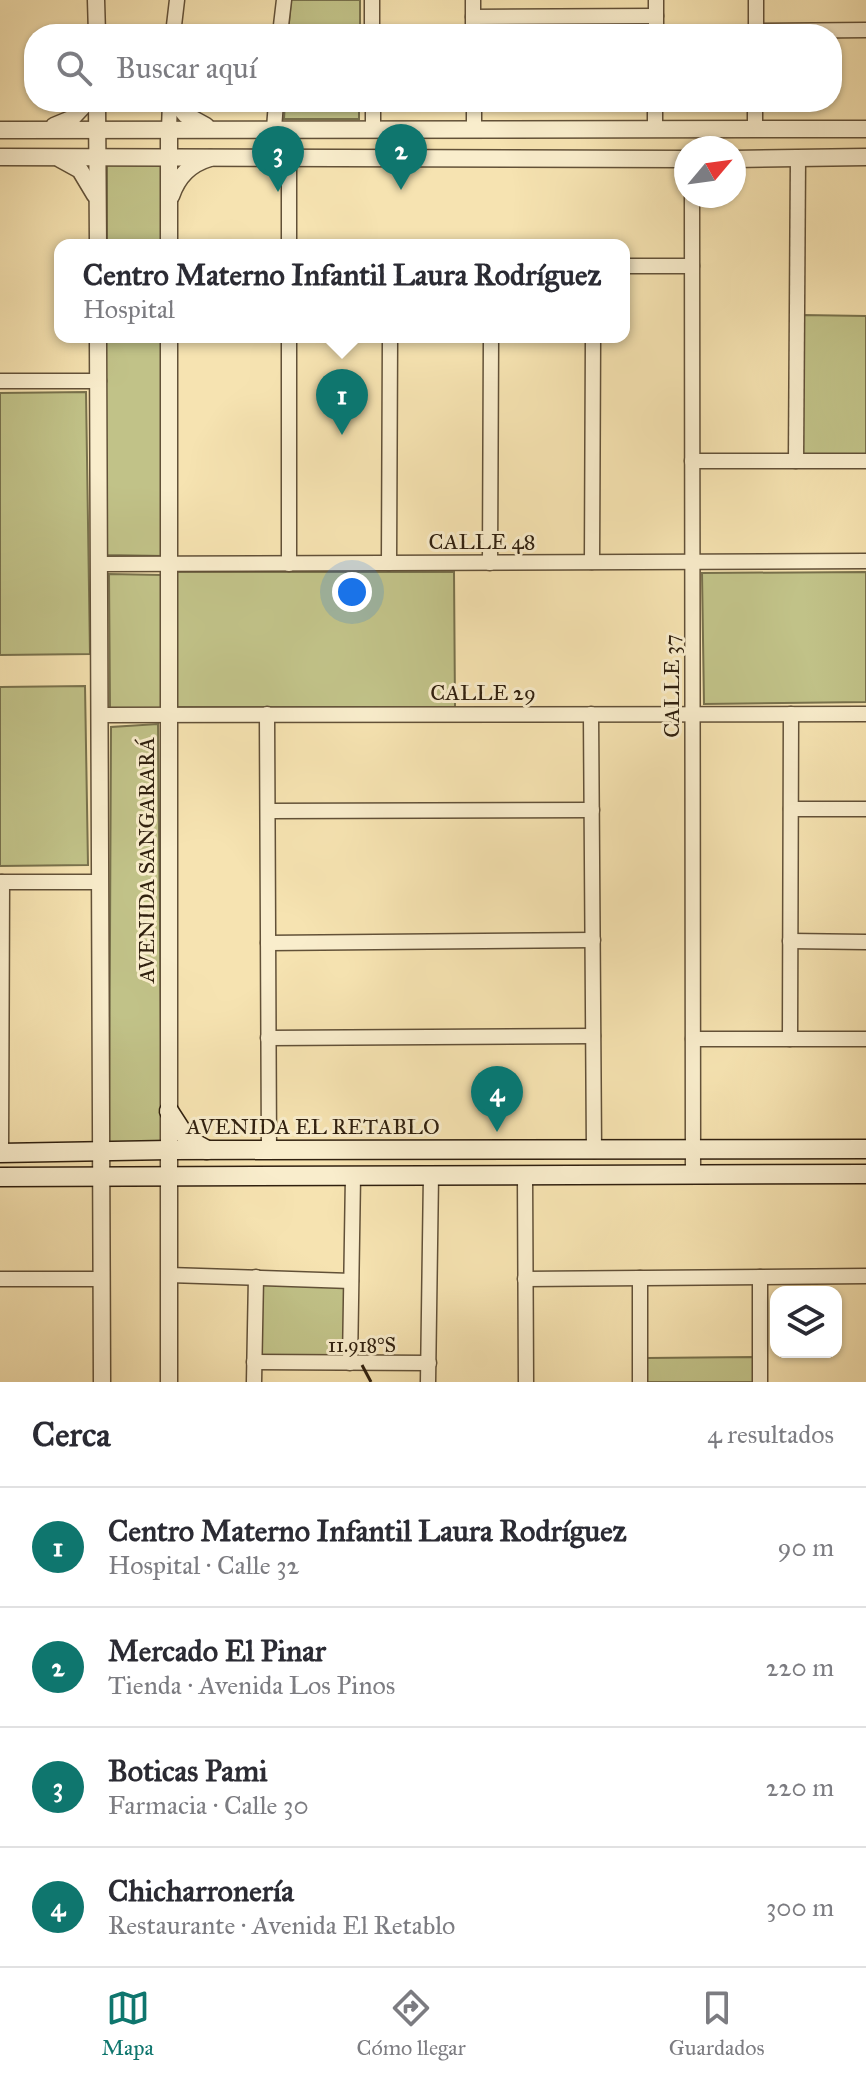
<!DOCTYPE html>
<html lang="es">
<head>
<meta charset="utf-8">
<style>
	body { margin:0; font-family:"IM FELL Great Primer",serif; background:#f7f7f7; color:#2b2b33 }
	.controls { position:absolute; right:24px; bottom:24px; display:grid; overflow:hidden; border-radius:16px; box-shadow:0 2px 6px #0004 }
	.controls button { width:72px; height:72px; display:grid; place-items:center; padding:0; border:0; border-bottom:2px solid #e1e1e2; background:#fff; color:#2b2b33; font:40px sans-serif }
	.compass { position:absolute; left:674px; top:136px; width:72px; height:72px; border-radius:50%; background:#fff; box-shadow:0 2px 6px #0004; rotate:61deg }
	.you { position:absolute; left:352px; top:592px; width:28px; height:28px; margin:-20px; border:6px solid #fff; border-radius:50%; background:#1a73e8; box-shadow:0 0 0 12px #1a73e833 }
	.badge { display:grid; place-items:center; width:52px; height:52px; border-radius:50%; background:#0f766e; color:#fff; font-size:26px; font-weight:700 }
	.pin { position:absolute; translate:-50% -66px; filter:drop-shadow(0 2px 4px #0008) }
	.pin::after { content:''; position:absolute; top:42px; width:28px; height:24px; background:inherit; clip-path:polygon(0 0,100% 0,50% 100%) }
	.popup { position:absolute; left:54px; top:239px; width:576px; height:104px; box-sizing:border-box; display:grid; place-content:center; border-radius:16px; background:#fff; filter:drop-shadow(0 2px 6px #0005); font-size:26px; white-space:nowrap; color:#7c7c81 }
	.popup b { font-size:30px; color:#2b2b33 }
	.popup::after { content:''; position:absolute; left:50%; top:100%; margin-left:-16px; border:16px solid transparent; border-top-color:#fff }
	.list { margin:0; padding:0; list-style:none }
	h2 { display:flex; justify-content:space-between; align-items:center; height:104px; margin:0; padding:0 32px; font-size:34px }
	h2 small { font-size:26px; font-weight:400; color:#7c7c81 }
	.list li { display:grid; grid-template-columns:52px 1fr auto; gap:24px; align-items:center; box-sizing:border-box; height:120px; padding:0 32px; border-top:2px solid #e1e1e2 }
	.list b { display:block; font-size:30px; white-space:nowrap }
	.list p { margin:0; font-size:26px; white-space:nowrap; color:#7c7c81 }
	.list em { font-size:26px; font-style:normal; color:#7c7c81 }
	.icon { flex:none; width:44px; height:44px; fill:none; stroke:currentColor; stroke-width:2; stroke-linecap:round; stroke-linejoin:round }
	.map { position:relative; flex:none; width:866px; height:1382px; overflow:hidden }
	.search { position:absolute; background:#fff; box-shadow:0 2px 6px #0004; left:24px; right:24px; top:24px; height:88px; display:flex; align-items:center; gap:20px; box-sizing:border-box; padding:0 28px; border-radius:32px; color:#7c7c81; font-size:30px }
	.sheet { height:584px; background:#fff }
	nav { display:flex; justify-content:space-around; align-items:center; box-sizing:border-box; height:112px; border-top:2px solid #e1e1e2; background:#fff; font-size:22px; color:#7c7c81 }
	nav a { display:grid; justify-items:center; gap:4px }
	nav .on { color:#0f766e }
	.map>svg:first-child { display:block }
</style>
</head>
<body>
<div class="map">
<svg width="866" height="1382" viewBox="0 0 866 1382">
	<rect width="100%" height="100%" fill="#f6e3b1"/>
	<filter id="stains"><feTurbulence type="fractalNoise" baseFrequency=".0025" numOctaves="4"/><feColorMatrix values="0 0 0 0 .2 0 0 0 0 .09 0 0 0 0 .02 0 0 0 .5 -.17"/></filter>
	<radialGradient id="worn" r=".72"><stop offset=".6" stop-color="#630" stop-opacity="0"/><stop offset="1" stop-color="#630" stop-opacity=".3"/></radialGradient>
	<g fill="#c1c288" stroke="#78714c" stroke-width="2">
		<polygon points="291,0 360,0 360,34 288,34"/>
		<polygon points="285,102 359,102 359,119 284,119"/>
		<polygon points="107,164 162,164 163,245 107,245"/>
		<polygon points="803,315 866,316 866,457 803,456"/>
		<polygon points="106,337 163,337 163,556 105,555"/>
		<polygon points="86,392 90,654 0,655 0,393"/>
		<polygon points="175,572 454,572 455,707 176,707"/>
		<polygon points="866,572 866,702 704,704 702,573"/>
		<polygon points="109,574 162,575 162,709 110,708"/>
		<polygon points="85,686 88,865 0,866 0,687"/>
		<polygon points="158,724 162,1144 109,1145 111,727"/>
		<polygon points="262,1283 345,1286 344,1359 261,1357"/>
		<polygon points="753,1357 753,1382 647,1382 647,1358"/>
	</g>
	<g fill="none" stroke-linecap="round" stroke-linejoin="round">
		<g stroke="#625138" stroke-width="17">
			<g id="minor">
				<polyline points="372,0 372,34"/>
				<polyline points="473,0 473,34"/>
				<polyline points="473,17 656,16"/>
				<polyline points="756,31 866,30"/>
				<polyline points="173,34 177,0"/>
				<polyline points="280,34 284,0"/>
				<polyline points="656,34 656,0"/>
				<polyline points="756,34 756,0"/>
				<polyline points="373,102 373,129"/>
				<polyline points="474,102 474,130"/>
				<polyline points="169,129 170,102"/>
				<polyline points="274,129 276,102"/>
				<polyline points="655,129 655,102"/>
				<polyline points="755,129 755,102"/>
				<polyline points="692,196 693,1175"/>
				<polyline points="289,245 289,156"/>
				<polyline points="624,266 692,266"/>
				<polyline points="0,381 99,381"/>
				<polyline points="692,461 866,461"/>
				<polyline points="796,461 798,158"/>
				<polyline points="592,562 593,337"/>
				<polyline points="389,563 390,337"/>
				<polyline points="490,563 491,337"/>
				<polyline points="99,564 866,561"/>
				<polyline points="289,564 289,337"/>
				<polyline points="267,714 269,1151"/>
				<polyline points="591,714 594,1151"/>
				<polyline points="100,715 866,714"/>
				<polyline points="791,809 866,809"/>
				<polyline points="268,811 592,810"/>
				<polyline points="0,882 100,882"/>
				<polyline points="790,941 866,942"/>
				<polyline points="268,943 593,940"/>
				<polyline points="268,1038 593,1036"/>
				<polyline points="693,1039 866,1039"/>
				<polyline points="790,1039 791,714"/>
				<polyline points="1,1153 2,882"/>
				<polyline points="525,1176 526,1382"/>
				<polyline points="169,1275 351,1281"/>
				<polyline points="640,1278 640,1382"/>
				<polyline points="0,1279 101,1279"/>
				<polyline points="525,1279 866,1276"/>
				<polyline points="254,1362 429,1363"/>
				<polyline points="350,1363 353,1176"/>
				<polyline points="254,1382 256,1277"/>
				<polyline points="428,1382 431,1175"/>
				<polyline points="760,1382 760,1277"/>
			</g>
		</g>
		<g stroke="#625138" stroke-width="19">
			<g id="tertiary">
				<polyline points="96,0 97,34"/>
				<polyline points="97,102 98,245"/>
				<polyline points="175,102 186,115 206,126"/>
				<polyline points="54,126 71,119 87,102"/>
				<polyline points="0,130 866,129"/>
				<polyline points="0,157 686,159"/>
				<polyline points="60,159 80,170 95,195"/>
				<polyline points="734,159 866,157"/>
				<path d="M 171,196 C 178,176 190,164 210,158"/>
				<polyline points="169,245 169,129"/>
				<polyline points="98,337 102,1382"/>
				<polyline points="169,337 169,1382"/>
			</g>
		</g>
		<g stroke="#30200f" stroke-width="21">
			<g id="secondary">
				<polyline points="169,1111 187,1139 207,1150"/>
				<polyline points="0,1153 169,1150 866,1149"/>
				<polyline points="0,1177 866,1174"/>
			</g>
		</g>
		<use href="#minor" stroke="#f9edcc" stroke-width="14"/>
		<use href="#tertiary" stroke="#f9edcc" stroke-width="16"/>
		<use href="#secondary" stroke="#f9edcc" stroke-width="18"/>
	</g>
	<path fill="none" stroke="#30200f" stroke-width="3" d="M 362,1365 L 371,1382"/>
	<g text-anchor="middle" dominant-baseline="central" stroke-width="6" stroke-linejoin="round" paint-order="stroke">
		<g font-size="22" fill="#30200f" stroke="#f9edcc">
			<text x="482" y="541">CALLE 48</text>
			<text transform="translate(671 686) rotate(-90)">CALLE 37</text>
			<text x="483" y="692">CALLE 29</text>
			<text transform="translate(146 860) rotate(-90)">AVENIDA SANGARARÁ</text>
			<text x="313" y="1126">AVENIDA EL RETABLO</text>
		</g>
	</g>
	<g font-size="20" text-anchor="middle" fill="#30200f" stroke="#f9edcc" stroke-width="6" stroke-linejoin="round" paint-order="stroke">
		<text x="362" y="1352">11.918°S</text>
	</g>
	<rect width="100%" height="100%" filter="url(#stains)"/>
	<rect width="100%" height="100%" fill="url(#worn)"/>
</svg>
<div class="controls">
<button><svg class="icon" aria-label="layers" viewBox="0 0 24 24"><path d="M12 4l9 5-9 5-9-5zM3 14l9 5 9-5"/></svg></button>
</div>
<svg class="compass" viewBox="-18 -18 36 36"><path d="M0-13l5 13h-10z" fill="#e53935"/><path d="M0 13l5-13h-10z" fill="#7c7c81"/></svg>
<div class="you"></div>
<div class="pin badge" style="left:342px;top:435px">1</div>
<div class="popup"><b>Centro Materno Infantil Laura Rodríguez</b>Hospital</div>
<div class="pin badge" style="left:401px;top:190px">2</div>
<div class="pin badge" style="left:278px;top:192px">3</div>
<div class="pin badge" style="left:497px;top:1132px">4</div>
<div class="search"><svg class="icon" aria-label="search" viewBox="0 0 24 24"><circle cx="10" cy="10" r="6"/><path d="M15 15l6 6"/></svg>Buscar aquí</div>
</div>
<section class="sheet">
<h2>Cerca<small>4 resultados</small></h2>
<ul class="list">
<li><span class="badge">1</span><div><b>Centro Materno Infantil Laura Rodríguez</b><p>Hospital · Calle 32</p></div><em>90 m</em></li>
<li><span class="badge">2</span><div><b>Mercado El Pinar</b><p>Tienda · Avenida Los Pinos</p></div><em>220 m</em></li>
<li><span class="badge">3</span><div><b>Boticas Pami</b><p>Farmacia · Calle 30</p></div><em>220 m</em></li>
<li><span class="badge">4</span><div><b>Chicharronería</b><p>Restaurante · Avenida El Retablo</p></div><em>300 m</em></li>
</ul>
</section>
<nav>
<a class="on"><svg class="icon" aria-label="map" viewBox="0 0 24 24"><path d="M3 6l6-2 6 2 6-2v14l-6 2-6-2-6 2zM9 4v14M15 6v14"/></svg>Mapa</a>
<a><svg class="icon" aria-label="directions" viewBox="0 0 24 24"><path d="M12 3l9 9-9 9-9-9zM9 14v-3h6M13 9l2 2-2 2"/></svg>Cómo llegar</a>
<a><svg class="icon" aria-label="saved" viewBox="0 0 24 24"><path d="M7 4h10v16l-5-4-5 4z"/></svg>Guardados</a>
</nav>
</body>
</html>
